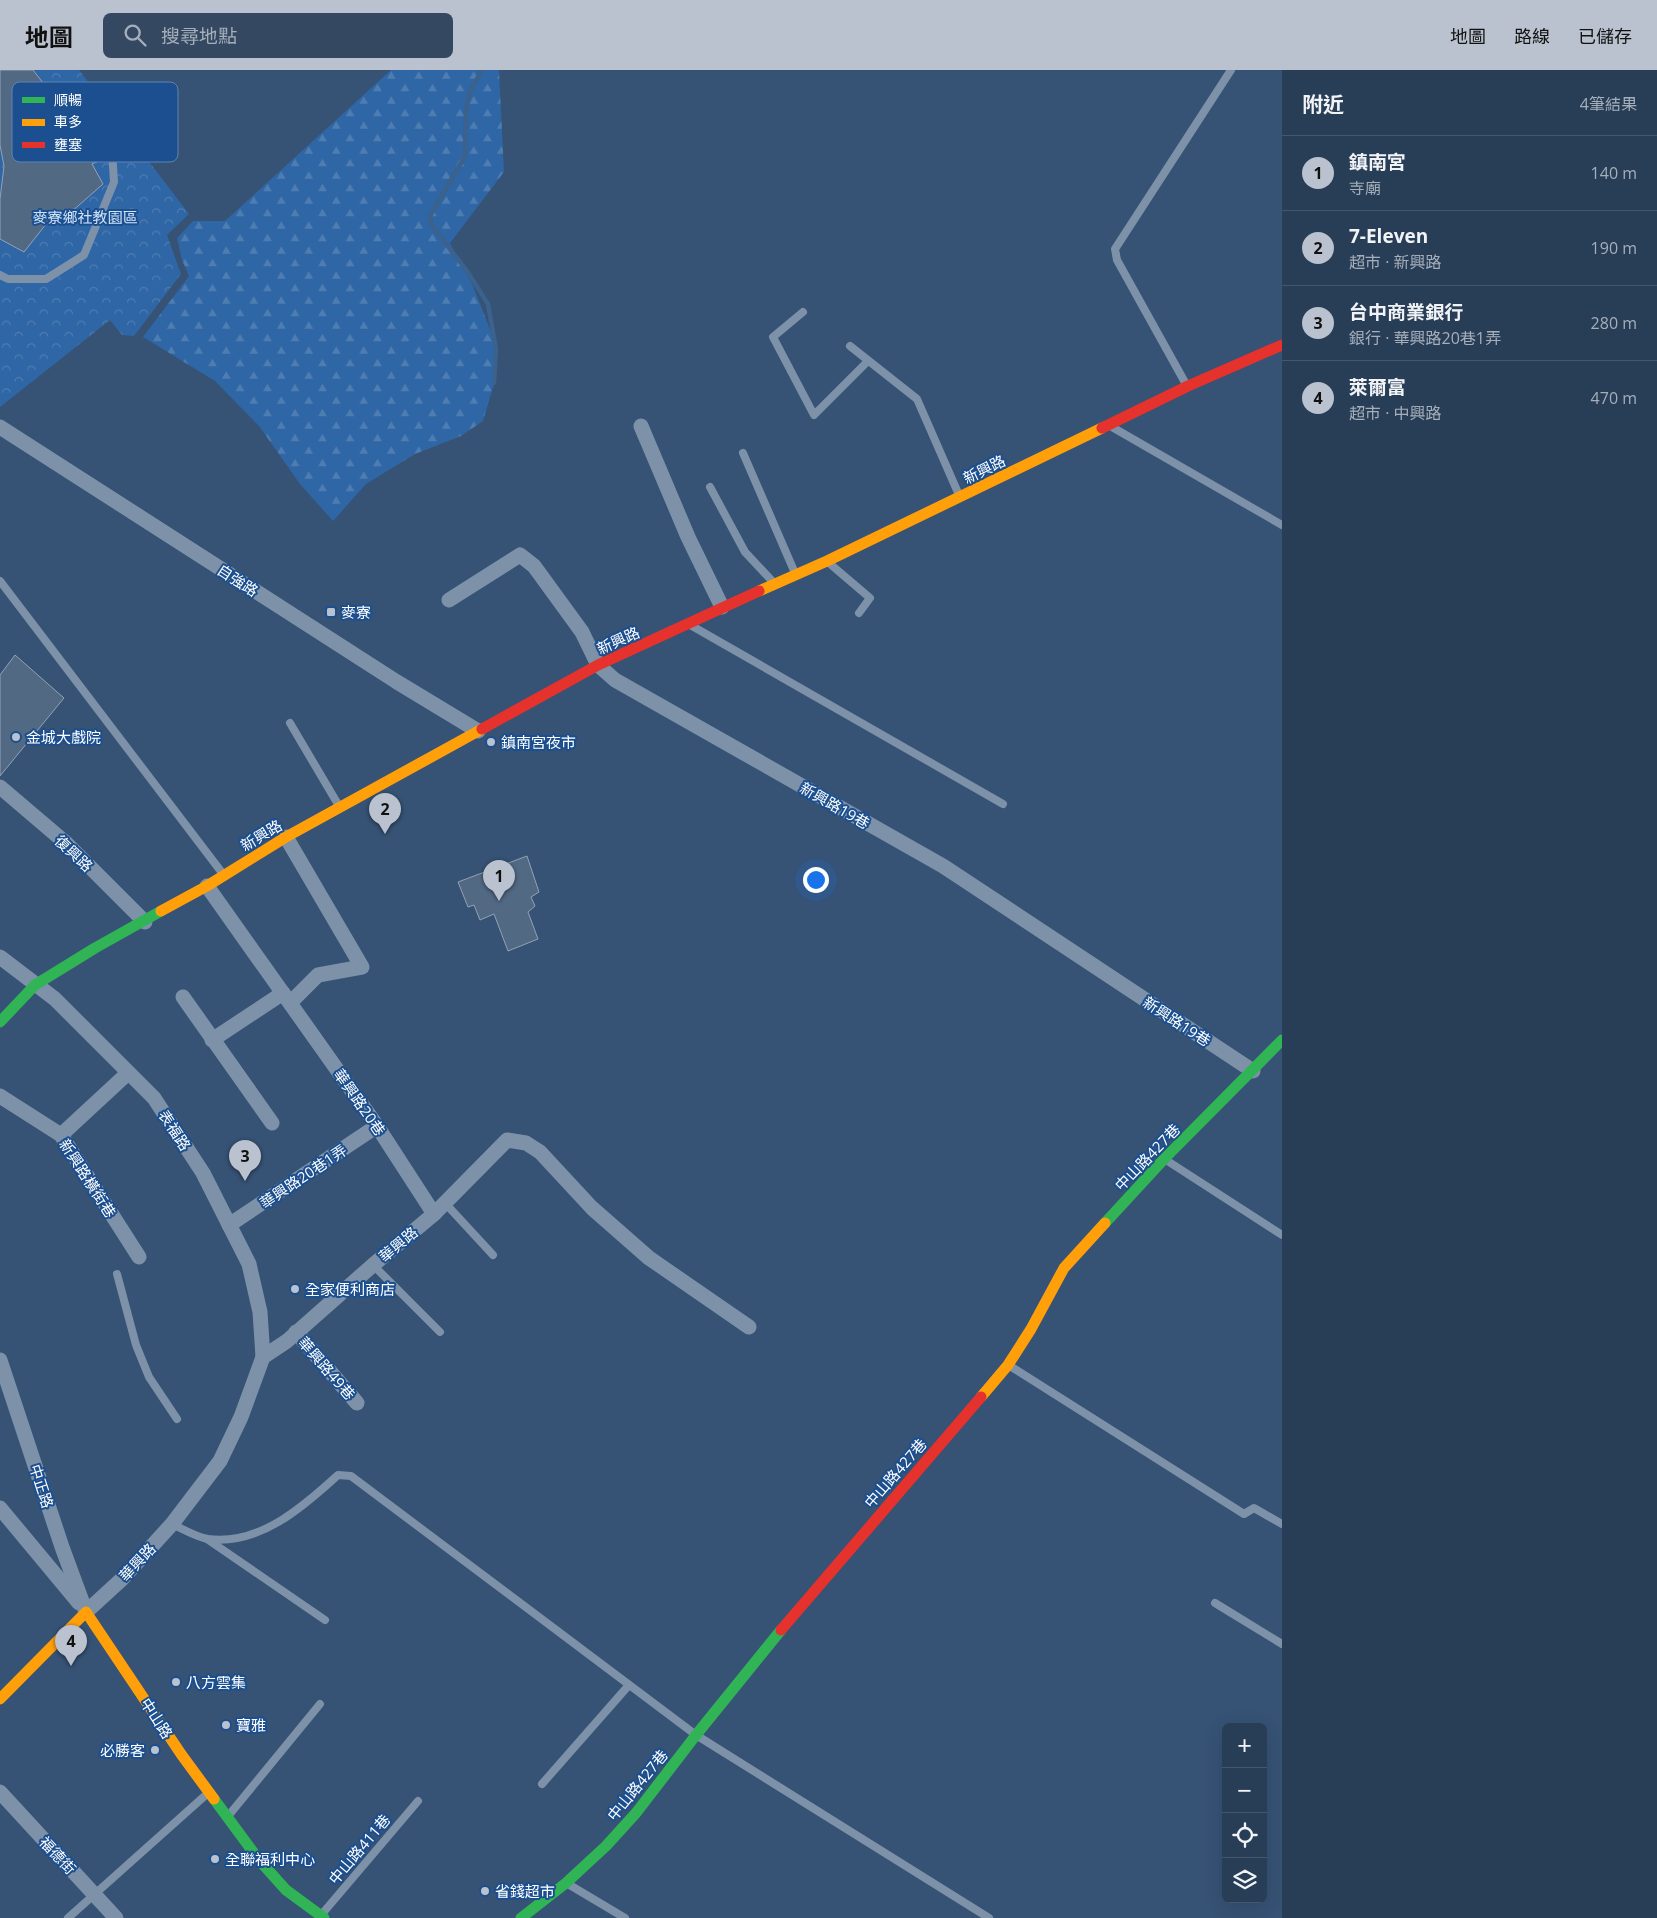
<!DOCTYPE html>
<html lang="zh-TW">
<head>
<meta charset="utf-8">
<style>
	body { margin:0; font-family:"Open Sans","Noto Sans TC",sans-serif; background:#344961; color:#f1f3f6 }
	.controls { position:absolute; right:15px; bottom:15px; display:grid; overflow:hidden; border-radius:8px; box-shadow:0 5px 20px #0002 }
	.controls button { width:45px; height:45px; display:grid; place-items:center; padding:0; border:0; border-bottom:1px solid #44576d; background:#283e57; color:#f1f3f6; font:25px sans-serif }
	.you { position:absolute; left:815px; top:809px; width:18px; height:18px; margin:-12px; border:4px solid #fff; border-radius:50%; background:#1a73e8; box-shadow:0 0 0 8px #1a73e833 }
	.badge { display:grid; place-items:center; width:32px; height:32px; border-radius:50%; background:#b9c2ce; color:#111; font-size:16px; font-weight:700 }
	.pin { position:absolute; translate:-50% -41px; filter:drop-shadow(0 1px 2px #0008) }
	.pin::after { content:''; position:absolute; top:26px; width:18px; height:15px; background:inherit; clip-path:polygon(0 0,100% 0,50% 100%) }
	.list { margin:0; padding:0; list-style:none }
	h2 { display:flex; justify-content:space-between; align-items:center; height:65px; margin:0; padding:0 20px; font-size:21px }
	h2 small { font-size:16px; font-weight:400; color:#a5aeba }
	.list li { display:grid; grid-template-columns:32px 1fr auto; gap:15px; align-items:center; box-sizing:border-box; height:75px; padding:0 20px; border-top:1px solid #44576d }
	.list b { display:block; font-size:19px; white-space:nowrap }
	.list p { margin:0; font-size:16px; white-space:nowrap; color:#a5aeba }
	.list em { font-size:16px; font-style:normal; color:#a5aeba }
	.icon { flex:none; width:28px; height:28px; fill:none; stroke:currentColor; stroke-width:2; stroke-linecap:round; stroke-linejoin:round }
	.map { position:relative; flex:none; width:1282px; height:1848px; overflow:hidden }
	header { display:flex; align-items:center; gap:30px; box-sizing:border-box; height:70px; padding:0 25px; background:#b9c2ce; color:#111 }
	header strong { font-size:24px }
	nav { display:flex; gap:28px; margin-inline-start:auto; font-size:18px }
	.search { width:350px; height:45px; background:#344961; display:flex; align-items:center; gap:12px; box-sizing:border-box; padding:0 18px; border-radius:8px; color:#a5aeba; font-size:19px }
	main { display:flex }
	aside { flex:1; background:#283e57 }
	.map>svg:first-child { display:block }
</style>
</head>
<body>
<header>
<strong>地圖</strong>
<div class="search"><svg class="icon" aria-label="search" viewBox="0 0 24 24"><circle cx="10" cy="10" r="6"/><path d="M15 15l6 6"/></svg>搜尋地點</div>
<nav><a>地圖</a><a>路線</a><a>已儲存</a></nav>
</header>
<main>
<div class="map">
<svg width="1282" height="1848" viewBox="0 0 1282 1848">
	<defs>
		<pattern id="forest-firs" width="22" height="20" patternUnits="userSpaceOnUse" patternTransform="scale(1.25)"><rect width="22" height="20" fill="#2f66a5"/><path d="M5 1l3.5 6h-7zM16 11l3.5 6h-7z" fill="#4e7db2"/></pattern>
		<pattern id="park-crowns" width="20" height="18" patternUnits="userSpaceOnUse" patternTransform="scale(1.25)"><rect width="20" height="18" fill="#2f66a5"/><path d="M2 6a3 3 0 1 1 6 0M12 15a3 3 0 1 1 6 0" fill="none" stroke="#4e7db2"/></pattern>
	</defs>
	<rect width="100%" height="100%" fill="#365274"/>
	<polygon fill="url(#forest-firs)" points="391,0 499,0 504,102 450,173 473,216 495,272 494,314 483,351 461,366 415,384 366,414 333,451 300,414 259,356 215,311 143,267 189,206 182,190 177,168 193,151 225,151"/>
	<polygon fill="url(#park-crowns)" points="0,0 79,0 189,144 167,165 181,204 134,266 122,265 110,250 0,337"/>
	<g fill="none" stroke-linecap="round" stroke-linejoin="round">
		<polyline stroke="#3b618d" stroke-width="4.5" points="482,0 470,21 466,41 465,86 430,146 431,154 467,201 488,234 496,279 494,313"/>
	</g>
	<g fill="#526984" stroke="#92a2b6">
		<polygon points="0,0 33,0 51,23 79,14 110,75 107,78 107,87 92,94 103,114 70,143 54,144 24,182 0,169 0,129 4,96 0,75"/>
		<polygon points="15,585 64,628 0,706 0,605"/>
		<polygon points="527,786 539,822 531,827 535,836 528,842 538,869 508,881 494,844 480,850 474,835 468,837 458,812"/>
	</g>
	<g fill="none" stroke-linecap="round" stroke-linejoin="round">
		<g stroke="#7d92a8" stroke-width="8">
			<polyline points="0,205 8,209 46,209 84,185 114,112 112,80"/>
			<polyline points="803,242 773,267 814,345 868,291"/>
			<polyline points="850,276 917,329 959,425"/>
			<polyline points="1187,316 1117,190 1115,179 1231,0"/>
			<polyline points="1112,357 1282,455"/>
			<polyline points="743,383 795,503"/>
			<polyline points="710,417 745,482 774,513"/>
			<polyline points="829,493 870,528 859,543"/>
			<polyline points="0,511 223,804"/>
			<polyline points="692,556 1003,734"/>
			<polyline points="290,653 339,736"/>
			<polyline points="1166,1090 1282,1165"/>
			<polyline points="445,1133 493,1185"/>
			<polyline points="373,1195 440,1262"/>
			<polyline points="117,1204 136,1275 149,1307 177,1349"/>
			<polyline points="1010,1296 1244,1444 1254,1438 1282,1454"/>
			<path d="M 172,1454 C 183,1459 196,1467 208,1469 C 259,1476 303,1437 338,1405 L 351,1406 L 696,1665 L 989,1848"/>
			<polyline points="207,1469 325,1550"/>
			<polyline points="1215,1533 1282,1574"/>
			<polyline points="542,1714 629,1615"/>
			<polyline points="229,1745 320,1634"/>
			<polyline points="568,1814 625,1848"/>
			<polyline points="322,1844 418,1731"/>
			<polyline points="68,1848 208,1723"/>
		</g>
		<g stroke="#7d92a8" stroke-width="15">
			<polyline points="641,356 688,467 722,537"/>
			<polyline points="0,357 397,612 478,661"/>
			<polyline points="449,530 520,485 534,496 582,562 598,595 615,610 943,796 1253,1001"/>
			<polyline points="0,717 67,774 145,852"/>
			<polyline points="286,767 362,897 318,905 290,933"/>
			<polyline points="207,816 377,1056 434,1144"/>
			<polyline points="0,887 55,929 154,1028 203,1103 249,1194 260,1242 263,1287"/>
			<polyline points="183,927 272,1053"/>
			<polyline points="212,970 283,923"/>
			<polyline points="0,1026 61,1065 139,1187"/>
			<polyline points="61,1065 128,1003"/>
			<polyline points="229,1155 377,1056"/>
			<polyline points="296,1262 357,1333"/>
			<polyline points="0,1290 62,1477 86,1542"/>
			<polyline points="0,1438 79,1533"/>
			<polyline points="86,1542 122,1509 172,1454 220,1391 241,1347 263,1287 287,1271 373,1195 434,1144 507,1070 526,1073 540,1082 592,1138 649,1188 749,1257"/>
			<polyline points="0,1722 116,1848"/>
		</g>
		<g stroke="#30b455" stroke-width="11">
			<polyline points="0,952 35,915 95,878 161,841"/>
			<polyline points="1105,1153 1164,1089 1282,970"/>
			<polyline points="214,1729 259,1790 286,1820 324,1848"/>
			<polyline points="521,1848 566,1813 606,1776 636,1743 696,1665 781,1560"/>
		</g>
		<g stroke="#ff9f0a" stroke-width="11">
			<polyline points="759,521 827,491 1102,358"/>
			<polyline points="161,841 207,816 286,767 482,659"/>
			<polyline points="981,1327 1008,1295 1031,1259 1064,1198 1105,1153"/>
			<polyline points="0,1629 86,1542 181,1684 214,1729"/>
		</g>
		<g stroke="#e5322d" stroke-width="11">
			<polyline points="1102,358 1188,316 1282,275"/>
			<polyline points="482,659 598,595 759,521"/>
			<polyline points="781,1560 981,1327"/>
		</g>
	</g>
	<g fill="#b9c2ce" stroke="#1b4f8f" stroke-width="2">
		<rect x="326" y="537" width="10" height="10" rx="2.5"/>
		<circle cx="16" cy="667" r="5"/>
		<circle cx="491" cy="672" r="5"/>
		<circle cx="295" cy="1219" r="5"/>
		<circle cx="176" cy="1612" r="5"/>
		<circle cx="226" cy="1655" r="5"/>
		<circle cx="155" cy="1680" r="5"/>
		<circle cx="215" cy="1789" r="5"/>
		<circle cx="485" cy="1821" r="5"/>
	</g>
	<g text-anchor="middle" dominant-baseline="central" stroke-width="4" stroke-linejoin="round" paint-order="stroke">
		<g font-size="15" fill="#cfe3fa" stroke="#1b4f8f">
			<text x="85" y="147">麥寮鄉社教園區</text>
		</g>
		<g font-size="15" fill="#fff" stroke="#1b4f8f">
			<text transform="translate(984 399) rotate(-26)">新興路</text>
			<text transform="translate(238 510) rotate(33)">自強路</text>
			<text transform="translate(618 570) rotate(-24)">新興路</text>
			<text transform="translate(835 735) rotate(30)">新興路19巷</text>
			<text transform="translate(261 765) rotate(-31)">新興路</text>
			<text transform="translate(74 783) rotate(43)">復興路</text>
			<text transform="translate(1177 951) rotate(33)">新興路19巷</text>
			<text transform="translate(360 1032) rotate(55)">華興路20巷</text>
			<text transform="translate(175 1060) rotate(57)">表福路</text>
			<text transform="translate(1147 1087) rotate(-46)">中山路427巷</text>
			<text transform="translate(303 1106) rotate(-34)">華興路20巷1弄</text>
			<text transform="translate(88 1108) rotate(57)">新興路橫街巷</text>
			<text transform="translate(398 1174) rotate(-40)">華興路</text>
			<text transform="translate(327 1298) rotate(49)">華興路49巷</text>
			<text transform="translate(895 1403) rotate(-49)">中山路427巷</text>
			<text transform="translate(42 1416) rotate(72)">中正路</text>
			<text transform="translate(137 1492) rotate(-47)">華興路</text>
			<text transform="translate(157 1648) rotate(57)">中山路</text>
			<text transform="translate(637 1715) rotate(-51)">中山路427巷</text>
			<text transform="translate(359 1779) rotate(-50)">中山路411巷</text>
			<text transform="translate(58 1785) rotate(47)">福德街</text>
		</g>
		<g font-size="15" fill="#fff" stroke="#1b4f8f" text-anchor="start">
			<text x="341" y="542">麥寮</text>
			<text x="26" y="667">金城大戲院</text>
			<text x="501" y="672">鎮南宮夜市</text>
			<text x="305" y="1219">全家便利商店</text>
			<text x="186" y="1612">八方雲集</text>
			<text x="236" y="1655">寶雅</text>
			<text x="145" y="1680" text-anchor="end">必勝客</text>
			<text x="225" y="1789">全聯福利中心</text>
			<text x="495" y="1821">省錢超市</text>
		</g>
	</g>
	<rect x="12" y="12" width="166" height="80" rx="8" fill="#1b4f8f" stroke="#5f84b1" stroke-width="1"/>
	<rect x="22" y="27" width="23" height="6" fill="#30b455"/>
	<rect x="22" y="49" width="23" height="7" fill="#ff9f0a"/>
	<rect x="22" y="72" width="23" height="6" fill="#e5322d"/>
	<g font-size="14" fill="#fff">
		<text x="54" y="35">順暢</text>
		<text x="54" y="57">車多</text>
		<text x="54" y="80">壅塞</text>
	</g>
</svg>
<div class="controls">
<button>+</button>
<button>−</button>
<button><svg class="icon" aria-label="locate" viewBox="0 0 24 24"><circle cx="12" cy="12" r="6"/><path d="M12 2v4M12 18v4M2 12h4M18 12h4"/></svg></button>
<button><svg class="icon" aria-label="layers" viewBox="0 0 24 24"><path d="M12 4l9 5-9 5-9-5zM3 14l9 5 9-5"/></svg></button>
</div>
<div class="you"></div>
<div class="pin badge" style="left:499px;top:831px">1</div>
<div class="pin badge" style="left:385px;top:764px">2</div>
<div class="pin badge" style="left:245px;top:1111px">3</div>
<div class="pin badge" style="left:71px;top:1596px">4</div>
</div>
<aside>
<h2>附近<small>4筆結果</small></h2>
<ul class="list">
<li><span class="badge">1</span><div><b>鎮南宮</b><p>寺廟</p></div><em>140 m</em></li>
<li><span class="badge">2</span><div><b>7-Eleven</b><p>超市 · 新興路</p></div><em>190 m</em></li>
<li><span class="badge">3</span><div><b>台中商業銀行</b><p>銀行 · 華興路20巷1弄</p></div><em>280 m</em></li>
<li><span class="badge">4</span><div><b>萊爾富</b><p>超市 · 中興路</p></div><em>470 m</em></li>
</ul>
</aside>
</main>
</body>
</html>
